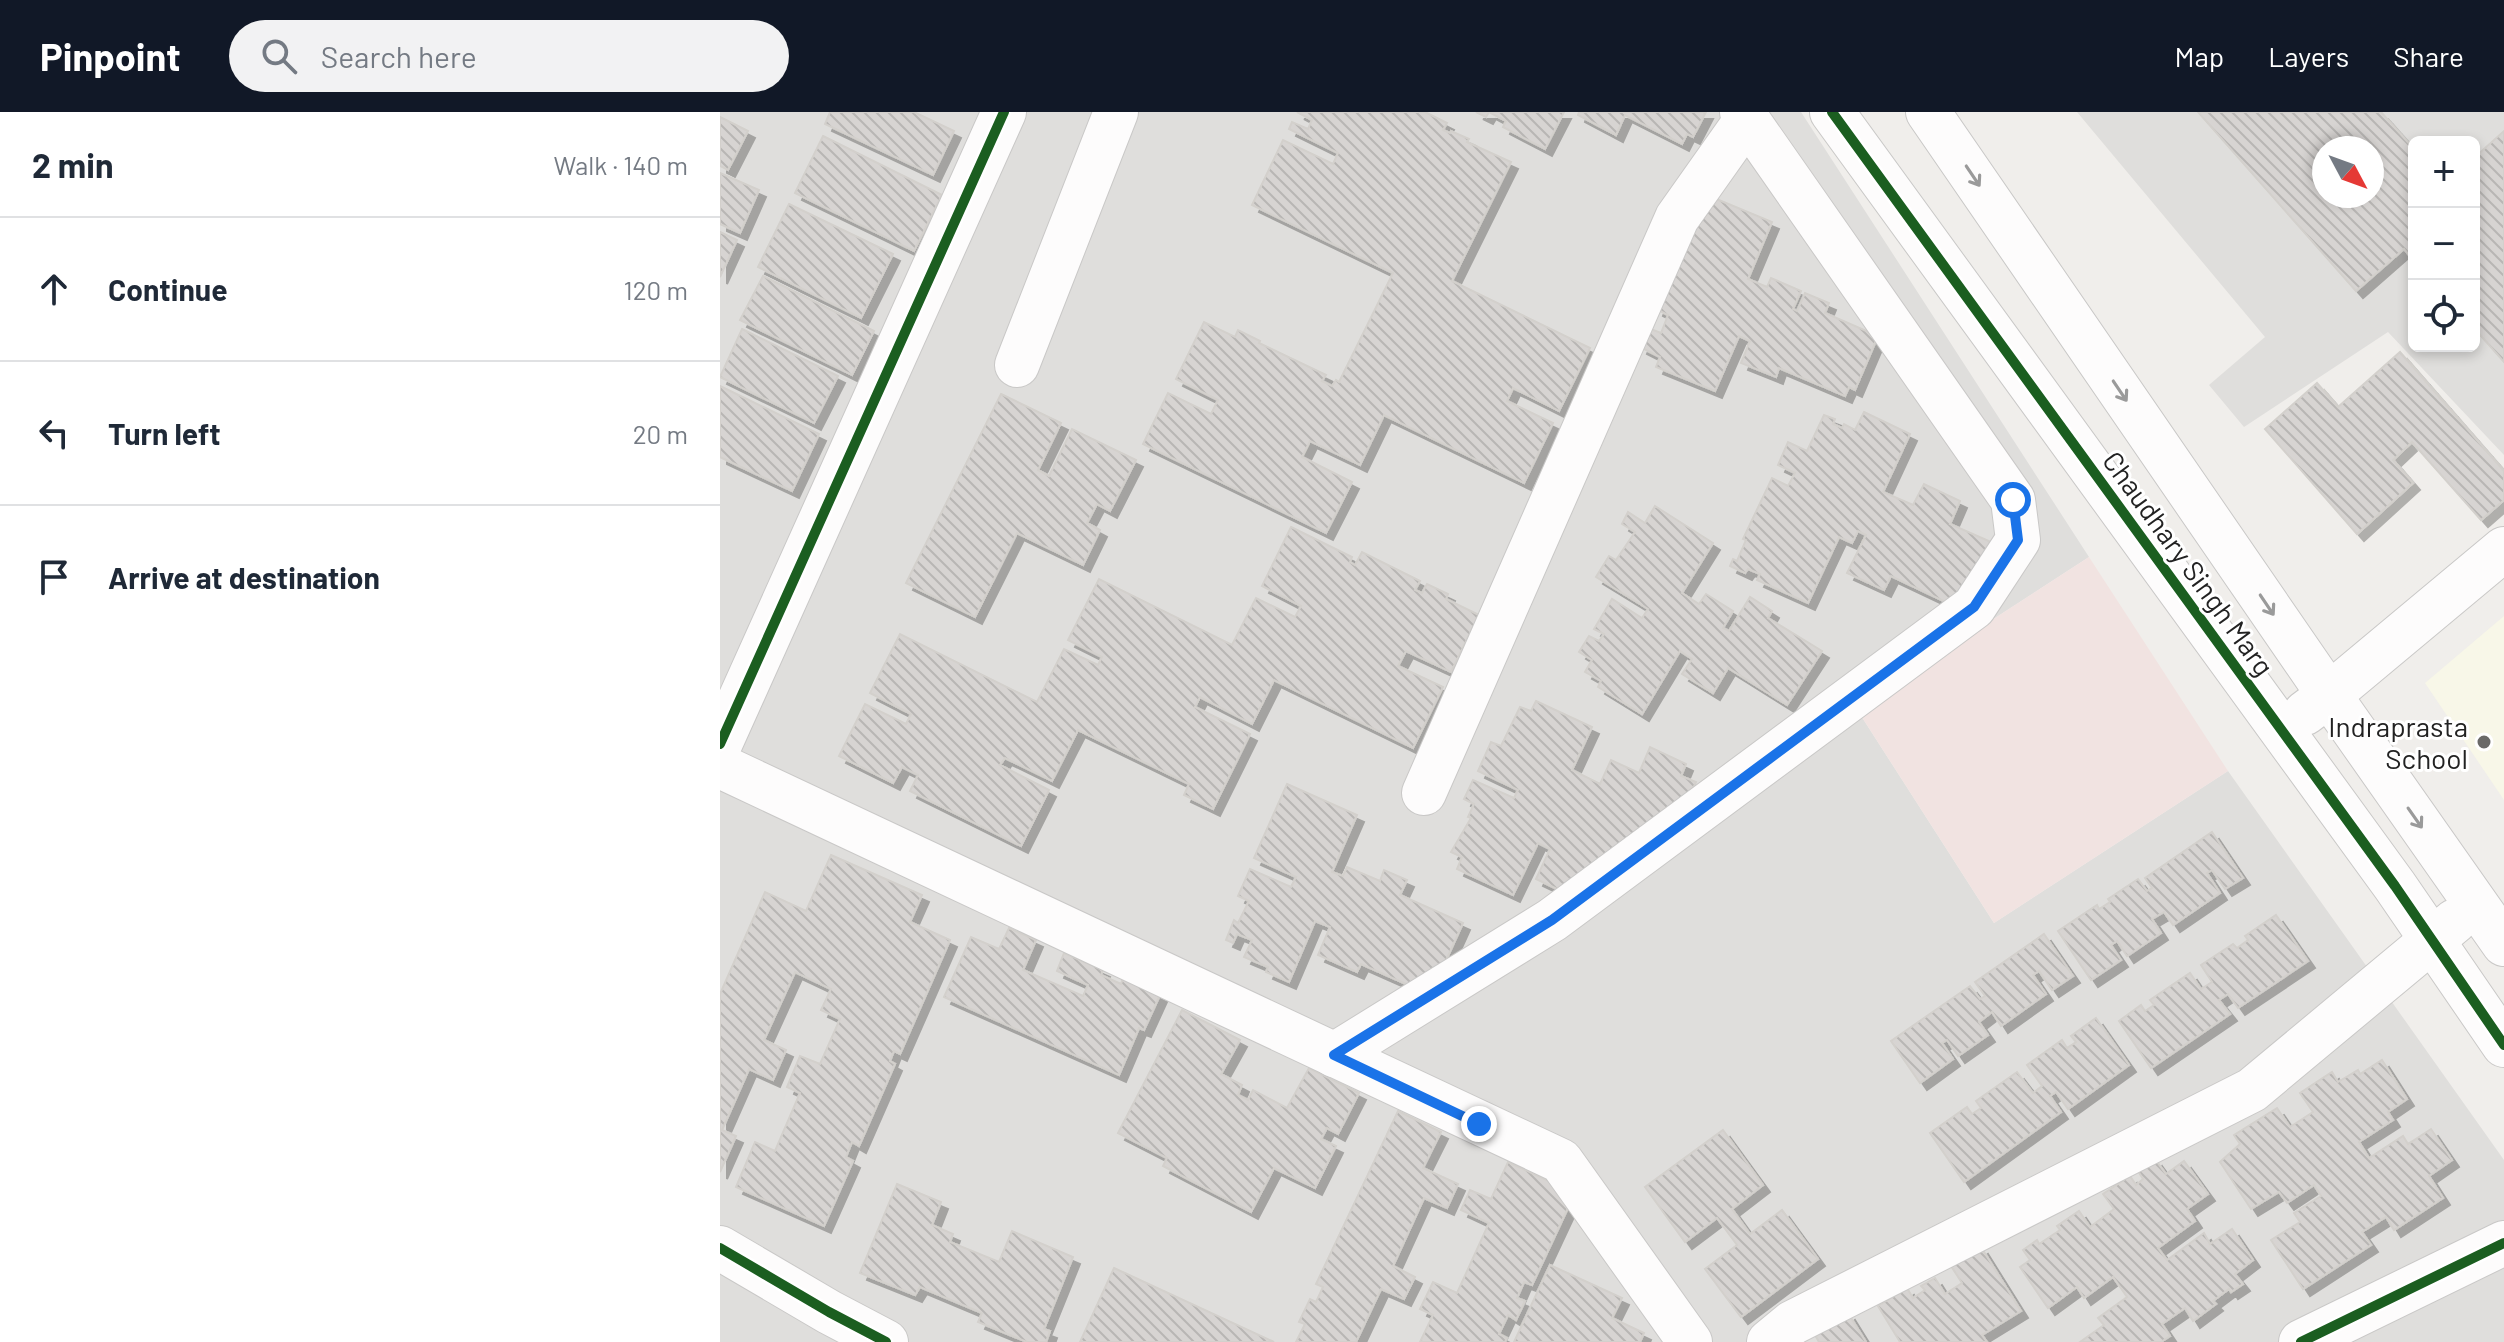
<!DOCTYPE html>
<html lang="en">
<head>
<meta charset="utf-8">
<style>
	body { margin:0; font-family:Barlow,sans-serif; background:#f2f2f3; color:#1f2937 }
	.controls { position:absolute; right:24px; top:24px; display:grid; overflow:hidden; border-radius:12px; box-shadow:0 4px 12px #0003 }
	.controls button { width:72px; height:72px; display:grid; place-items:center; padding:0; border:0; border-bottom:2px solid #e0e1e3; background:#fff; color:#1f2937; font:40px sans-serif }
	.compass { position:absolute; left:1592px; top:24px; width:72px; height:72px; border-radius:50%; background:#fff; box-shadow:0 4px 12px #0003; rotate:131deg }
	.stop { position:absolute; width:24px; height:24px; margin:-18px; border:6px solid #1a73e8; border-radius:50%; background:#fff }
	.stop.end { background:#1a73e8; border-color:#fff; box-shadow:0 2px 8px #0008 }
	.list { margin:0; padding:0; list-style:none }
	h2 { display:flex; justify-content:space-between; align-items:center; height:104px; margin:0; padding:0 32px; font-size:34px }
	h2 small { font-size:26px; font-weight:400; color:#747a83 }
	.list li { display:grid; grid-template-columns:52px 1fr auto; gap:24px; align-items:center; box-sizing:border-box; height:144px; padding:0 32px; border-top:2px solid #e0e1e3 }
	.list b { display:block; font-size:30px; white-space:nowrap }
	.list em { font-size:26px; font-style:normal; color:#747a83 }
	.icon { flex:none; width:44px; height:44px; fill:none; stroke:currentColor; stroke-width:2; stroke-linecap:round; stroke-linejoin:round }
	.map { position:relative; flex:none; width:1784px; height:1230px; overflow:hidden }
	header { display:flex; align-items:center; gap:48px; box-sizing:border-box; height:112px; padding:0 40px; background:#111827; color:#fff }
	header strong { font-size:38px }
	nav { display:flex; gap:44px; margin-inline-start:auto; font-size:28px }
	.search { width:560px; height:72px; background:#f2f2f3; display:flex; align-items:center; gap:20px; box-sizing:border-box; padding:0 28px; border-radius:44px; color:#747a83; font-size:30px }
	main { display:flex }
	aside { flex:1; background:#fff }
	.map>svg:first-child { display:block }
</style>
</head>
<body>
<header>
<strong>Pinpoint</strong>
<div class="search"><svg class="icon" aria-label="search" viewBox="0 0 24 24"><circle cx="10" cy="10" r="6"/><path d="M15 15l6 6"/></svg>Search here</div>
<nav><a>Map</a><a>Layers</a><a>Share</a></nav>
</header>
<main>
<aside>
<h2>2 min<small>Walk · 140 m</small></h2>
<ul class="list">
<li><svg class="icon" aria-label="ahead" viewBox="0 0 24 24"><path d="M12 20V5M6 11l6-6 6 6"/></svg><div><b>Continue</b></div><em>120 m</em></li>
<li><svg class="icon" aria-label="left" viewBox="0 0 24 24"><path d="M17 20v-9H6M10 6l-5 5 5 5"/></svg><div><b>Turn left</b></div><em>20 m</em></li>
<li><svg class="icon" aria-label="arrive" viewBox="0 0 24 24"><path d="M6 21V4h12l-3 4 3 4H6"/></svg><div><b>Arrive at destination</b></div></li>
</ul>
</aside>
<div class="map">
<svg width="1784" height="1230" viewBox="0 0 1784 1230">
	<defs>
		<pattern id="building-back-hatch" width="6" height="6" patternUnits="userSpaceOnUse" patternTransform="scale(2)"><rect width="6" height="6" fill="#d7d4d2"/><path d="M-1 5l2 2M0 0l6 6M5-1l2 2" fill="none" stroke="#b8b6b4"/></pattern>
		<filter id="shadow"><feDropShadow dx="7" dy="7" stdDeviation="0" flood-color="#0004"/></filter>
	</defs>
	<rect width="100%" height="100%" fill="#f0eeeb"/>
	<g fill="#dfdedc" fill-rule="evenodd">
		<polygon points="0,0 1081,0 1369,445 1136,596 1274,811 1508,659 1784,1048 1784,1230 0,1230"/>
		<path d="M 1357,0 L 1784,0 L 1784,343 L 1668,220 L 1524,315 L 1489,273 L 1545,225 ZM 1694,30 L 1754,30 L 1754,234 L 1694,234 ZM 1604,36 L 1652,36 L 1652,84 L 1604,84 Z"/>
	</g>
	<polygon fill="#f1e3e1" points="1369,445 1508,659 1274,811 1136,596"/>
	<polygon fill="#f8f7e8" points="1784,504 1784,688 1705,571"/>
	<g fill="url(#building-back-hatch)" stroke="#d3d0cc" stroke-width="2" fill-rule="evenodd" filter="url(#shadow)">
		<polygon points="110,0 194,0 234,19 213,63 105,12"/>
		<polygon points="577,0 705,0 727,11 723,18 730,21 731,19 749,27 747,30 791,50 732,169 870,236 839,299 793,276 787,289 833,311 804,371 664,303 640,353 590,329 582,345 632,370 606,421 423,332 448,281 491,302 498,288 456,267 484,210 515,225 518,218 540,229 539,231 606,263 602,269 612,274 616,268 619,270 673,161 532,93 563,28 613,52 618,41 569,17 572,10 588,17 592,8"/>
		<polygon points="756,0 844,0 825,37 783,15 786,9 769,0 766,5"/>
		<polygon points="859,0 986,0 973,25 967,22 962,32 905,3 896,23 858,3"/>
		<path d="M 1478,0 L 1661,0 L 1694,37 L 1694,149 L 1684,137 L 1636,179 ZM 1604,36 L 1652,36 L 1652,84 L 1604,84 Z"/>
		<polygon points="0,5 28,19 8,58 0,54"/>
		<polygon points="1784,19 1784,250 1754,216 1754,46"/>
		<polygon points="103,24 222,83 194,139 75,81"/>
		<polygon points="0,61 39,78 20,121 0,112"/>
		<polygon points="994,86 1052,110 1028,167 1047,175 1051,166 1081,179 1073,197 1077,199 1085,181 1109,191 1105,201 1158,224 1135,278 1129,275 1125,284 1059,256 1056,265 1021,251 1030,229 1019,224 995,279 936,255 940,245 920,235 928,216 941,221 948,203 936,197 978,92"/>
		<polygon points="69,92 173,142 141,206 38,155"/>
		<polygon points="0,120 17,128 0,165"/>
		<polygon points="43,164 154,219 132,263 20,208"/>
		<polygon points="22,217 118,264 94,311 0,265"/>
		<polygon points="1680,240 1784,359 1784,388 1761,408 1692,330 1673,348 1693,371 1637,422 1545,317 1597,271 1618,295"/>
		<polygon points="0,274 99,322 72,379 0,345"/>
		<polygon points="281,282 341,311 318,358 329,364 352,317 416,348 390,399 377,392 367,411 380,418 363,453 297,421 255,505 186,471"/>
		<polygon points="1144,300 1190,322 1163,380 1193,393 1204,372 1240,389 1230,412 1271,430 1234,494 1171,464 1164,478 1127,461 1146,423 1138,419 1132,431 1119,425 1088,491 1037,468 1040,462 1028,457 1025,461 1010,454 1013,447 1017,449 1026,428 1023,427 1052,366 1068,374 1075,361 1058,353 1068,330 1087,339 1104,303 1115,307 1113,312 1122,316 1124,312 1135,318"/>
		<polygon points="935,394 993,431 962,481 979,492 986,482 1013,499 1003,516 1009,519 1030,485 1052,499 1048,506 1102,539 1067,593 1008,556 993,581 962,562 972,547 960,539 922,602 878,575 881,569 865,560 872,548 859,540 869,524 879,529 884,522 874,517 892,487 922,506 928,497 876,465 889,444 896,448 915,420 902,412 908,400 925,411"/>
		<polygon points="571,415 632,445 630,450 635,453 642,440 700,469 695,478 702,481 707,472 728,482 726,487 759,503 731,560 686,539 678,554 723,575 693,636 554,568 532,612 480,585 475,595 530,622 493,697 464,683 469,672 358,618 332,669 285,646 280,653 329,678 301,734 190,679 198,663 182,655 173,671 119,644 145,592 186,612 191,602 150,581 180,522 317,590 344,537 378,553 382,545 348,528 379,467 512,533 536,486 575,505 581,494 542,474"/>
		<polygon points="816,589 872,615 852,658 880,672 891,648 919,661 930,635 966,652 961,664 976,670 957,711 858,787 816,767 830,737 818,731 793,783 737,757 742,745 731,740 751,706 748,705 754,692 744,687 753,668 794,686 798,678 758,659 771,630 781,634 800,595 811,599"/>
		<polygon points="567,672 637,703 612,760 623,764 627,755 660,769 664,758 687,768 680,783 743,811 719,864 704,880 641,852 637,860 598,843 610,815 595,809 569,870 546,860 548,855 524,845 532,828 517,822 513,831 506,828 514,808 518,811 529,789 518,784 530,757 571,775 576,765 534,746"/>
		<polygon points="1492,720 1523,766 1505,777 1492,758 1487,761 1500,781 1453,813 1444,800 1432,807 1441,821 1407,844 1397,829 1391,833 1401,848 1371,868 1338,819 1377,793 1379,797 1390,790 1388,787 1418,767 1427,779 1432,776 1425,766"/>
		<polygon points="111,743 202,783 190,810 230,828 180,942 174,939 170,949 175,952 139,1034 132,1030 126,1045 133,1049 104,1114 16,1075 35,1030 55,1039 80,981 67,975 80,944 100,952 120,907 101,898 111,877 75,860 44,928 66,938 53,968 29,957 2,1018 16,1024 0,1060 0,882 45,780 86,799"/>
		<polygon points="1556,803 1588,849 1518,896 1508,882 1499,888 1510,902 1431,956 1399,909 1421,893 1425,899 1434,893 1430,888 1470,861 1481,877 1492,870 1481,853 1513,832 1517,836 1528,828 1525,824"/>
		<polygon points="289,816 316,828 303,858 363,884 368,873 337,859 344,841 383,858 381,863 401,872 403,866 440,883 424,918 419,916 399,963 224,885 251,825 279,837"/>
		<polygon points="1324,822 1353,864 1332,878 1319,859 1313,863 1326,882 1281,914 1272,900 1259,910 1268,923 1238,944 1227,928 1222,931 1233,947 1200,971 1171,929 1250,874 1260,887 1265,884 1255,870"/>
		<polygon points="462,898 520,928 501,962 522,973 518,983 528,988 533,978 567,996 589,956 639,981 618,1022 607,1016 601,1027 616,1034 595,1076 554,1056 531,1100 443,1054 447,1046 398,1021"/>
		<polygon points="1376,906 1409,953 1348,997 1336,980 1330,984 1341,1000 1244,1070 1210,1021 1247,995 1252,1002 1261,996 1256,989 1297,960 1313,981 1322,974 1307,953 1342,928 1347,936 1356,930 1351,924"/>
		<polygon points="1662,948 1687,987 1668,1000 1673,1008 1639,1030 1649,1046 1683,1024 1688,1032 1711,1017 1732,1048 1709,1064 1723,1086 1674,1118 1666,1105 1642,1120 1651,1133 1583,1177 1551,1128 1580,1110 1574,1101 1601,1084 1594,1073 1567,1091 1559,1080 1531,1097 1500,1050 1520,1032 1514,1023 1557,996 1570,1015 1593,1000 1580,981 1612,960 1618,970 1638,958 1640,962"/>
		<polygon points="678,999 721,1020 703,1056 738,1072 727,1096 704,1086 673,1154 695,1165 684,1187 661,1177 636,1230 576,1230 585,1212 579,1210 590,1187 596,1190 603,1175 596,1172"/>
		<polygon points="1003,1018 1043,1073 1012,1097 1030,1122 1062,1098 1098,1147 1021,1205 985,1157 1017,1133 997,1106 965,1130 925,1075"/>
		<polygon points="1435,1047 1446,1062 1464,1049 1488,1082 1467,1097 1475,1109 1438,1136 1447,1148 1484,1121 1490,1132 1512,1117 1533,1148 1515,1162 1523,1172 1511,1180 1509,1177 1493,1189 1496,1192 1473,1209 1465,1196 1442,1212 1450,1224 1441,1230 1360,1230 1384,1213 1378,1206 1407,1185 1393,1165 1364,1186 1357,1175 1328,1196 1300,1155 1310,1148 1303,1138 1317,1128 1319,1132 1340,1118 1337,1114 1359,1099 1370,1115 1394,1097 1383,1082 1410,1064 1416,1073 1423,1067 1418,1059"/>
		<polygon points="788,1050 855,1081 812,1173 804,1170 797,1186 805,1189 796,1208 788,1203 779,1222 787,1226 785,1230 700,1230 713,1203 700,1197 713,1170 737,1181 769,1111 741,1098 750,1078 771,1087"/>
		<polygon points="177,1072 221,1090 212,1113 233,1122 230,1130 279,1150 292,1119 353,1145 324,1217 330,1219 326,1230 307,1230 258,1210 262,1201 200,1175 195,1183 140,1161"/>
		<polygon points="1261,1135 1301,1199 1262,1223 1267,1230 1180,1230 1158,1194 1187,1176 1193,1186 1205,1178 1201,1174 1215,1166 1225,1182 1242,1171 1231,1154"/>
		<polygon points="830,1153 902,1186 892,1206 924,1221 920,1230 794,1230"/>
		<polygon points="394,1156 554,1230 360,1230"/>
		<polygon points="1128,1201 1146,1230 1099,1230 1095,1223"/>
	</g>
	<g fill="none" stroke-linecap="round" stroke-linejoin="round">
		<g stroke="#c9c8c7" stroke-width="46">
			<g id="minor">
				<polyline points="1112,0 1675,774 1784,933"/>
				<polyline points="1208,0 1609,583 1784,832"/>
				<polyline points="297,253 396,0"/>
				<polyline points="1585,601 1609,583 1784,437"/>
				<polyline points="0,632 284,0"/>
				<polyline points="0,654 841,1049 970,1230"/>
				<polyline points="704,681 957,106 1027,7"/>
				<polyline points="614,943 832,808 1254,495 1298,428 1293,388 1022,0"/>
				<polyline points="0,1136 109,1200 166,1230"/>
				<polyline points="1049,1230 1072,1211 1532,978 1735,809"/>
				<polyline points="1581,1230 1784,1131"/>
			</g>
		</g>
		<use href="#minor" stroke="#fdfcfc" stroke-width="44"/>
		<g stroke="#fff" stroke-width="15">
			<g id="cycleway">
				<polyline points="1112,0 1675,774 1784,933"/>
				<polyline points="0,632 284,0"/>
				<polyline points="0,1136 109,1200 166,1230"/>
				<polyline points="1581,1230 1784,1131"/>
			</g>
		</g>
		<use href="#cycleway" stroke="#1b5e20" stroke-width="10"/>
	</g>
	<defs><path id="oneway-shaft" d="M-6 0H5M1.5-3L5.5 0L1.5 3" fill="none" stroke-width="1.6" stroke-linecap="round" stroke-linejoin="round" transform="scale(2)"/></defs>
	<g stroke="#9a9a9a">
		<use href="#oneway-shaft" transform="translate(1253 64) rotate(56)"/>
		<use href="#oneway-shaft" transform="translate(1400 279) rotate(56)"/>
		<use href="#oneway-shaft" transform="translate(1547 493) rotate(56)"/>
		<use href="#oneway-shaft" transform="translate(1695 706) rotate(55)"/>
	</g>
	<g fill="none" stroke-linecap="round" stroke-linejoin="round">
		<polyline stroke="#1a73e8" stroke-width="10" points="759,1012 614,943 832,808 1254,495 1298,428 1293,388"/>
	</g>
	<circle fill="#6a6968" stroke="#fff" stroke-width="3" cx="1764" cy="630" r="8"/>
	<g text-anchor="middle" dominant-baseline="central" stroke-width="6" stroke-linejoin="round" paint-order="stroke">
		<g font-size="28" fill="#222" stroke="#fff">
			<text transform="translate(1469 451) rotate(54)">Chaudhary Singh Marg</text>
		</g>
		<g font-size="28" fill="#222" stroke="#fff" text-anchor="end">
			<text x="1748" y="614">Indraprasta<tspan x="1748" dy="32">School</tspan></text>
		</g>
	</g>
</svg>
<div class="controls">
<button>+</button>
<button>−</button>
<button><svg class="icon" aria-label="locate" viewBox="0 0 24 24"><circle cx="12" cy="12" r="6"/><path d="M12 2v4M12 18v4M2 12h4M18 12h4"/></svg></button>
</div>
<svg class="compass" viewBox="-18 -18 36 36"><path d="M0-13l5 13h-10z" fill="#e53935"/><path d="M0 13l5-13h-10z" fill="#747a83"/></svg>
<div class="stop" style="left:1293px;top:388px"></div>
<div class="stop end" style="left:759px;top:1012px"></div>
</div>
</main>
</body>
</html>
